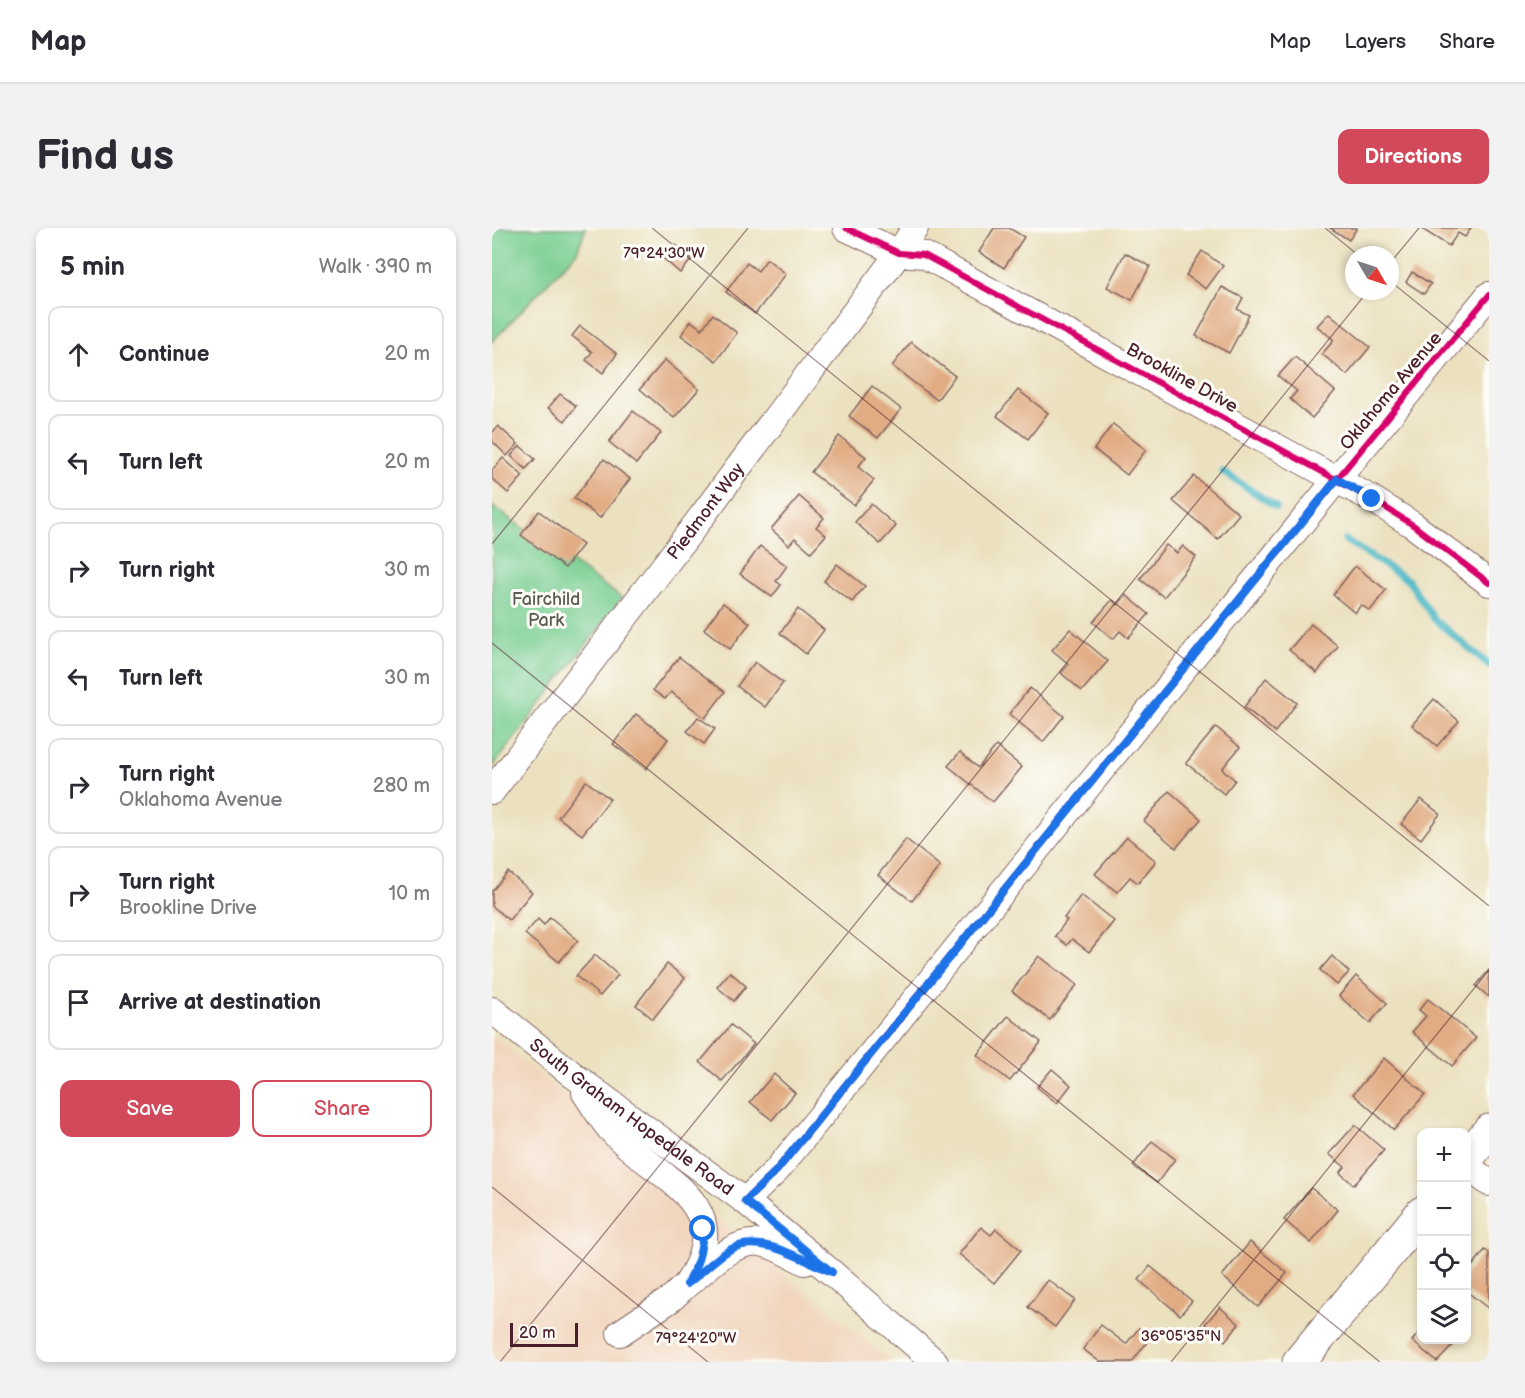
<!DOCTYPE html>
<html lang="en">
<head>
<meta charset="utf-8">
<style>
	body { margin:0; font-family:"Balsamiq Sans",sans-serif; background:#f2f2f3; color:#2b2b33 }
	.controls { position:absolute; right:18px; bottom:18px; display:grid; overflow:hidden; border-radius:12px; box-shadow:0 3px 9px #0003 }
	.controls button { width:54px; height:54px; display:grid; place-items:center; padding:0; border:0; border-bottom:2px solid #e1e1e2; background:#fff; color:#2b2b33; font:30px sans-serif }
	.compass { position:absolute; left:853px; top:18px; width:54px; height:54px; border-radius:50%; background:#fff; box-shadow:0 3px 9px #0003; rotate:129deg }
	.scale { position:absolute; left:18px; bottom:15px; width:68px; box-sizing:border-box; padding-left:6px; border:3px solid #4a1f2b; border-top:0; font-size:16px; line-height:21px; white-space:nowrap; color:#4a1f2b; -webkit-text-stroke:4px #fdfcf7; paint-order:stroke }
	.stop { position:absolute; width:18px; height:18px; margin:-14px; border:4px solid #1a73e8; border-radius:50%; background:#fff }
	.stop.end { background:#1a73e8; border-color:#fff; box-shadow:0 2px 6px #0008 }
	.list { margin:0; padding:0; list-style:none }
	h2 { display:flex; justify-content:space-between; align-items:center; height:78px; margin:0; padding:0 24px; font-size:26px }
	h2 small { font-size:20px; font-weight:400; color:#7c7c81 }
	.list li { display:grid; grid-template-columns:39px 1fr auto; gap:18px; align-items:center; box-sizing:border-box; height:96px; margin:0 12px 12px; padding:0 12px; border:2px solid #e1e1e2; border-radius:12px }
	.list b { display:block; font-size:22px; white-space:nowrap }
	.list p { margin:0; font-size:20px; white-space:nowrap; color:#7c7c81 }
	.list em { font-size:20px; font-style:normal; color:#7c7c81 }
	.actions { display:flex; gap:12px; padding:18px 24px }
	.actions a { flex:1; padding:14px 0; border:2px solid #d1495b; border-radius:12px; text-align:center; font-size:21px; color:#d1495b }
	.actions .main { background:#d1495b; color:#fff }
	.icon { flex:none; width:33px; height:33px; fill:none; stroke:currentColor; stroke-width:2; stroke-linecap:round; stroke-linejoin:round }
	.map { position:relative; flex:none; width:997px; height:1134px; overflow:hidden; border-radius:12px }
	header { display:flex; align-items:center; gap:36px; box-sizing:border-box; height:84px; padding:0 30px; background:#fff; border-bottom:2px solid #e1e1e2 }
	header strong { font-size:28px }
	nav { display:flex; gap:33px; margin-inline-start:auto; font-size:21px }
	.intro { display:flex; align-items:center; justify-content:space-between; box-sizing:border-box; height:144px; padding:0 36px }
	h1 { margin:0; font-size:42px }
	.button { padding:15px 27px; border-radius:12px; background:#d1495b; color:#fff; font-size:21px; font-weight:700 }
	main { display:flex; gap:36px; padding:0 36px }
	aside { flex:1; background:#fff; border-radius:12px; box-shadow:0 3px 9px #0003 }
	.map>svg:first-child { display:block }
</style>
</head>
<body>
<header>
<strong>Map</strong>
<nav><a>Map</a><a>Layers</a><a>Share</a></nav>
</header>
<div class="intro"><h1>Find us</h1><a class="button">Directions</a></div>
<main>
<aside>
<h2>5 min<small>Walk · 390 m</small></h2>
<ul class="list">
<li><svg class="icon" aria-label="ahead" viewBox="0 0 24 24"><path d="M12 20V5M6 11l6-6 6 6"/></svg><div><b>Continue</b></div><em>20 m</em></li>
<li><svg class="icon" aria-label="left" viewBox="0 0 24 24"><path d="M17 20v-9H6M10 6l-5 5 5 5"/></svg><div><b>Turn left</b></div><em>20 m</em></li>
<li><svg class="icon" aria-label="right" viewBox="0 0 24 24"><path d="M7 20v-9h11M14 6l5 5-5 5"/></svg><div><b>Turn right</b></div><em>30 m</em></li>
<li><svg class="icon" aria-label="left" viewBox="0 0 24 24"><path d="M17 20v-9H6M10 6l-5 5 5 5"/></svg><div><b>Turn left</b></div><em>30 m</em></li>
<li><svg class="icon" aria-label="right" viewBox="0 0 24 24"><path d="M7 20v-9h11M14 6l5 5-5 5"/></svg><div><b>Turn right</b><p>Oklahoma Avenue</p></div><em>280 m</em></li>
<li><svg class="icon" aria-label="right" viewBox="0 0 24 24"><path d="M7 20v-9h11M14 6l5 5-5 5"/></svg><div><b>Turn right</b><p>Brookline Drive</p></div><em>10 m</em></li>
<li><svg class="icon" aria-label="arrive" viewBox="0 0 24 24"><path d="M6 21V4h12l-3 4 3 4H6"/></svg><div><b>Arrive at destination</b></div></li>
</ul>
<div class="actions"><a class="main">Save</a><a>Share</a></div>
</aside>
<div class="map">
<svg width="997" height="1134" viewBox="0 0 997 1134">
	<rect width="100%" height="100%" fill="#fdfcf7"/>
	<filter id="ink" filterUnits="userSpaceOnUse"><feTurbulence type="fractalNoise" baseFrequency=".0167" numOctaves="2"/><feDisplacementMap in="SourceGraphic" scale="12" xChannelSelector="R" yChannelSelector="G"/><feConvolveMatrix kernelMatrix="1 2 1 2 8 2 1 2 1" color-interpolation-filters="sRGB"/></filter>
	<filter id="wash" filterUnits="userSpaceOnUse"><feTurbulence type="fractalNoise" baseFrequency=".008" numOctaves="4" result="noise"/><feDisplacementMap in="SourceGraphic" scale="24" xChannelSelector="R" yChannelSelector="G"/><feGaussianBlur stdDeviation="1.35" result="paint"/><feColorMatrix in="noise" values="0 0 0 0 0 0 0 0 0 0 0 0 0 0 0 0 0 1.4 0 .05"/><feComposite in="paint" operator="in"/></filter>
	<g filter="url(#wash)">
		<rect width="100%" height="100%" fill="#ebe1bf"/>
		<polygon fill="#f1d5bd" points="0,808 72,866 400,1134 0,1134"/>
		<g fill="#78ce92" stroke="#61765e" stroke-width="1.5">
			<polygon points="0,0 94,0 85,24 0,114"/>
			<polygon points="0,278 130,370 0,540"/>
		</g>
		<g fill="none" stroke-linecap="round" stroke-linejoin="round">
			<g stroke="#4ab7c4" stroke-width="7">
				<polyline points="730,243 784,279"/>
				<polyline points="853,312 916,352 942,391 997,437"/>
			</g>
		</g>
		<g id="blocks">
			<g fill="#e1ac83">
				<polygon points="502,0 517,0 532,9 512,40 487,24"/>
				<polygon points="838,0 865,0 857,12"/>
				<polygon points="928,0 979,0 973,9 966,5 957,18"/>
				<polygon points="184,17 200,31 188,45 172,31"/>
				<polygon points="710,23 731,38 714,61 694,47"/>
				<polygon points="633,25 658,38 640,72 615,59"/>
				<polygon points="275,31 294,46 263,86 234,64 255,35 266,43"/>
				<polygon points="920,44 939,56 932,66 914,54"/>
				<polygon points="730,59 751,70 745,81 757,87 737,125 704,108"/>
				<polygon points="837,85 878,119 855,147 830,126 842,112 825,98"/>
				<polygon points="221,86 245,105 224,133 189,107 199,93 210,101"/>
				<polygon points="88,98 125,126 111,145 94,132 100,124 80,108"/>
				<polygon points="419,114 463,148 445,172 400,138"/>
				<polygon points="803,129 843,163 820,190 798,171 805,163 786,148"/>
				<polygon points="173,132 207,161 182,190 148,161"/>
				<polygon points="380,158 409,181 386,210 357,188"/>
				<polygon points="526,162 556,185 536,211 505,188"/>
				<polygon points="68,166 84,178 73,193 56,180"/>
				<polygon points="141,183 169,205 144,236 117,214"/>
				<polygon points="621,196 654,222 635,247 602,221"/>
				<polygon points="6,198 26,216 15,228 0,213 0,205"/>
				<polygon points="347,208 374,229 366,239 382,252 362,277 319,244"/>
				<polygon points="28,218 43,231 34,241 19,228"/>
				<polygon points="11,230 31,248 16,265 0,251 0,242"/>
				<polygon points="112,231 138,251 108,290 82,270"/>
				<polygon points="702,248 747,286 726,311 681,273"/>
				<polygon points="307,268 332,290 324,299 334,307 319,324 303,310 297,317 279,301"/>
				<polygon points="379,276 404,298 388,316 363,294"/>
				<polygon points="47,283 91,317 73,340 29,307"/>
				<polygon points="674,317 685,325 691,318 704,329 672,369 648,351"/>
				<polygon points="268,318 295,338 284,353 289,357 280,369 248,346"/>
				<polygon points="345,336 373,358 360,374 332,353"/>
				<polygon points="863,338 894,362 878,383 869,377 863,385 841,367"/>
				<polygon points="634,367 657,386 636,410 628,403 621,411 601,394 620,372 626,377"/>
				<polygon points="231,375 258,395 238,421 212,401"/>
				<polygon points="306,381 332,402 314,426 288,405"/>
				<polygon points="819,396 846,418 825,445 797,422"/>
				<polygon points="578,401 616,433 590,463 569,445 577,436 560,422"/>
				<polygon points="187,429 233,464 213,490 179,464 173,471 161,462"/>
				<polygon points="263,434 291,455 273,479 245,458"/>
				<polygon points="774,450 805,475 783,504 752,479"/>
				<polygon points="538,460 572,488 551,514 517,486"/>
				<polygon points="942,471 967,493 945,518 920,497"/>
				<polygon points="144,486 176,511 154,541 121,516"/>
				<polygon points="206,489 223,501 212,516 195,503"/>
				<polygon points="724,499 748,519 730,541 743,552 732,566 694,535"/>
				<polygon points="504,518 530,539 501,574 456,538 468,524 486,540"/>
				<polygon points="94,553 118,571 90,607 66,589"/>
				<polygon points="677,563 709,591 684,620 652,593"/>
				<polygon points="929,571 948,586 929,611 909,596"/>
				<polygon points="635,609 664,633 646,655 638,649 625,664 603,646"/>
				<polygon points="414,611 448,638 420,673 386,647"/>
				<polygon points="16,644 40,664 17,692 0,678 0,663"/>
				<polygon points="589,667 622,693 597,724 580,711 575,717 563,708 575,692 572,690"/>
				<polygon points="58,689 86,712 67,734 33,706 46,691 52,697"/>
				<polygon points="103,727 126,747 108,768 84,748"/>
				<polygon points="547,728 585,757 558,792 520,763"/>
				<polygon points="840,728 857,744 845,757 828,742"/>
				<polygon points="175,736 193,750 161,791 144,777"/>
				<polygon points="997,742 997,769 984,758"/>
				<polygon points="238,744 254,758 242,773 225,759"/>
				<polygon points="864,748 895,775 878,795 847,768"/>
				<polygon points="936,771 984,810 960,838 920,804 934,788 927,782"/>
				<polygon points="516,788 549,814 518,853 485,827"/>
				<polygon points="239,797 262,816 230,853 208,834"/>
				<polygon points="892,830 933,866 902,902 861,866"/>
				<polygon points="560,841 579,857 565,875 545,859"/>
				<polygon points="282,846 303,865 280,892 258,874"/>
				<polygon points="863,897 892,922 862,957 848,945 853,939 837,926"/>
				<polygon points="660,913 683,931 665,955 641,938"/>
				<polygon points="819,960 846,982 819,1015 792,992"/>
				<polygon points="489,999 499,1007 504,1001 529,1022 502,1055 467,1026"/>
				<polygon points="758,1014 795,1045 766,1079 730,1048"/>
				<polygon points="993,1022 997,1025 997,1081 974,1063 974,1046"/>
				<polygon points="658,1038 700,1073 688,1087 647,1052"/>
				<polygon points="556,1052 583,1072 563,1099 536,1079"/>
				<polygon points="728,1079 747,1096 733,1113 713,1096"/>
				<polygon points="609,1097 634,1116 647,1100 659,1109 640,1134 608,1134 591,1121"/>
				<polygon points="930,1101 930,1112 966,1112 945,1134 920,1113"/>
			</g>
		</g>
	</g>
	<g filter="url(#ink)">
		<use href="#blocks" fill-opacity="0" stroke="#82635f" stroke-width="1.5"/>
		<g fill="none" stroke-linecap="round" stroke-linejoin="round">
			<g stroke="#82635f" stroke-width="28">
				<g id="minor">
					<polyline points="354,0 407,25 432,27 880,271 921,297 997,355"/>
					<path id="s1" d="M 0,563 L 198,304 L 407,25 L 423,0"/>
					<path id="s2" d="M 0,782 L 81,847 L 253,973 L 340,1045 L 443,1134"/>
					<path d="M 93,865 C 102,877 109,892 120,903 C 164,952 249,973 195,1056 C 217,1040 240,1011 269,1015 C 284,1018 299,1027 313,1034"/>
					<polyline points="974,937 997,955"/>
					<polyline points="253,973 285,942 845,251 997,67"/>
					<polyline points="128,1105 179,1071 195,1056"/>
				</g>
			</g>
			<g stroke="#82635f" stroke-width="35">
				<g id="major">
					<polyline points="974,931 997,903"/>
					<polyline points="807,1134 930,985"/>
				</g>
			</g>
			<use href="#minor" stroke="#fff" stroke-width="26"/>
			<use href="#major" stroke="#fff" stroke-width="33"/>
			<g stroke="#fdfcf7" stroke-width="10">
				<g id="cycleway">
					<polyline points="354,0 407,25 432,27 880,271 921,297 997,355"/>
					<polyline points="253,973 285,942 845,251 997,67"/>
				</g>
			</g>
			<use href="#cycleway" stroke="#d6006c" stroke-width="6"/>
		</g>
	</g>
	<g fill="none" stroke-linecap="round" stroke-linejoin="round" filter="url(#ink)">
		<path stroke="#1a73e8" stroke-width="8" d="M 211,1001 C 210,1022 206,1038 195,1056 C 210,1045 223,1030 239,1021 C 270,1005 311,1033 340,1044 L 253,973 L 285,942 L 845,251 L 880,271"/>
	</g>
	<path fill="none" stroke="#4a1f2b" stroke-width="1.5" stroke-opacity="0.45" d="M 160,0 L 997,678M 833,0 L 866,27M 898,35 L 927,0M 898,53 L 997,133M 0,316 L 256,0M 0,415 L 888,1134M 0,959 L 216,1134M 8,1134 L 876,63M 679,1134 L 997,742"/>
	<g text-anchor="middle" dominant-baseline="central" stroke-width="6" stroke-linejoin="round" paint-order="stroke">
		<g font-size="18" fill="#4a1f2b" stroke="#fdfcf7">
			<text transform="translate(690 150) rotate(29)">Brookline Drive</text>
			<text transform="translate(899 163) rotate(-50)">Oklahoma Avenue</text>
			<text stroke="none"><textPath href="#s1" startOffset="352">Piedmont Way</textPath></text>
			<text stroke="none"><textPath href="#s2" startOffset="176">South Graham Hopedale Road</textPath></text>
		</g>
		<g font-size="18" fill="#5a5c4f" stroke="#fdfcf7">
			<text x="54" y="371">Fairchild<tspan x="54" dy="21">Park</tspan></text>
		</g>
	</g>
	<g font-size="15" text-anchor="middle" fill="#4a1f2b" stroke="#fdfcf7" stroke-width="6" stroke-linejoin="round" paint-order="stroke">
		<text x="172" y="30">79°24'30"W</text>
		<text x="689" y="1113">36°05'35"N</text>
		<text x="204" y="1115">79°24'20"W</text>
	</g>
</svg>
<div class="controls">
<button>+</button>
<button>−</button>
<button><svg class="icon" aria-label="locate" viewBox="0 0 24 24"><circle cx="12" cy="12" r="6"/><path d="M12 2v4M12 18v4M2 12h4M18 12h4"/></svg></button>
<button><svg class="icon" aria-label="layers" viewBox="0 0 24 24"><path d="M12 4l9 5-9 5-9-5zM3 14l9 5 9-5"/></svg></button>
</div>
<svg class="compass" viewBox="-18 -18 36 36"><path d="M0-13l5 13h-10z" fill="#e53935"/><path d="M0 13l5-13h-10z" fill="#7c7c81"/></svg>
<div class="scale">20 m</div>
<div class="stop" style="left:211px;top:1001px"></div>
<div class="stop end" style="left:880px;top:271px"></div>
</div>
</main>
</body>
</html>
